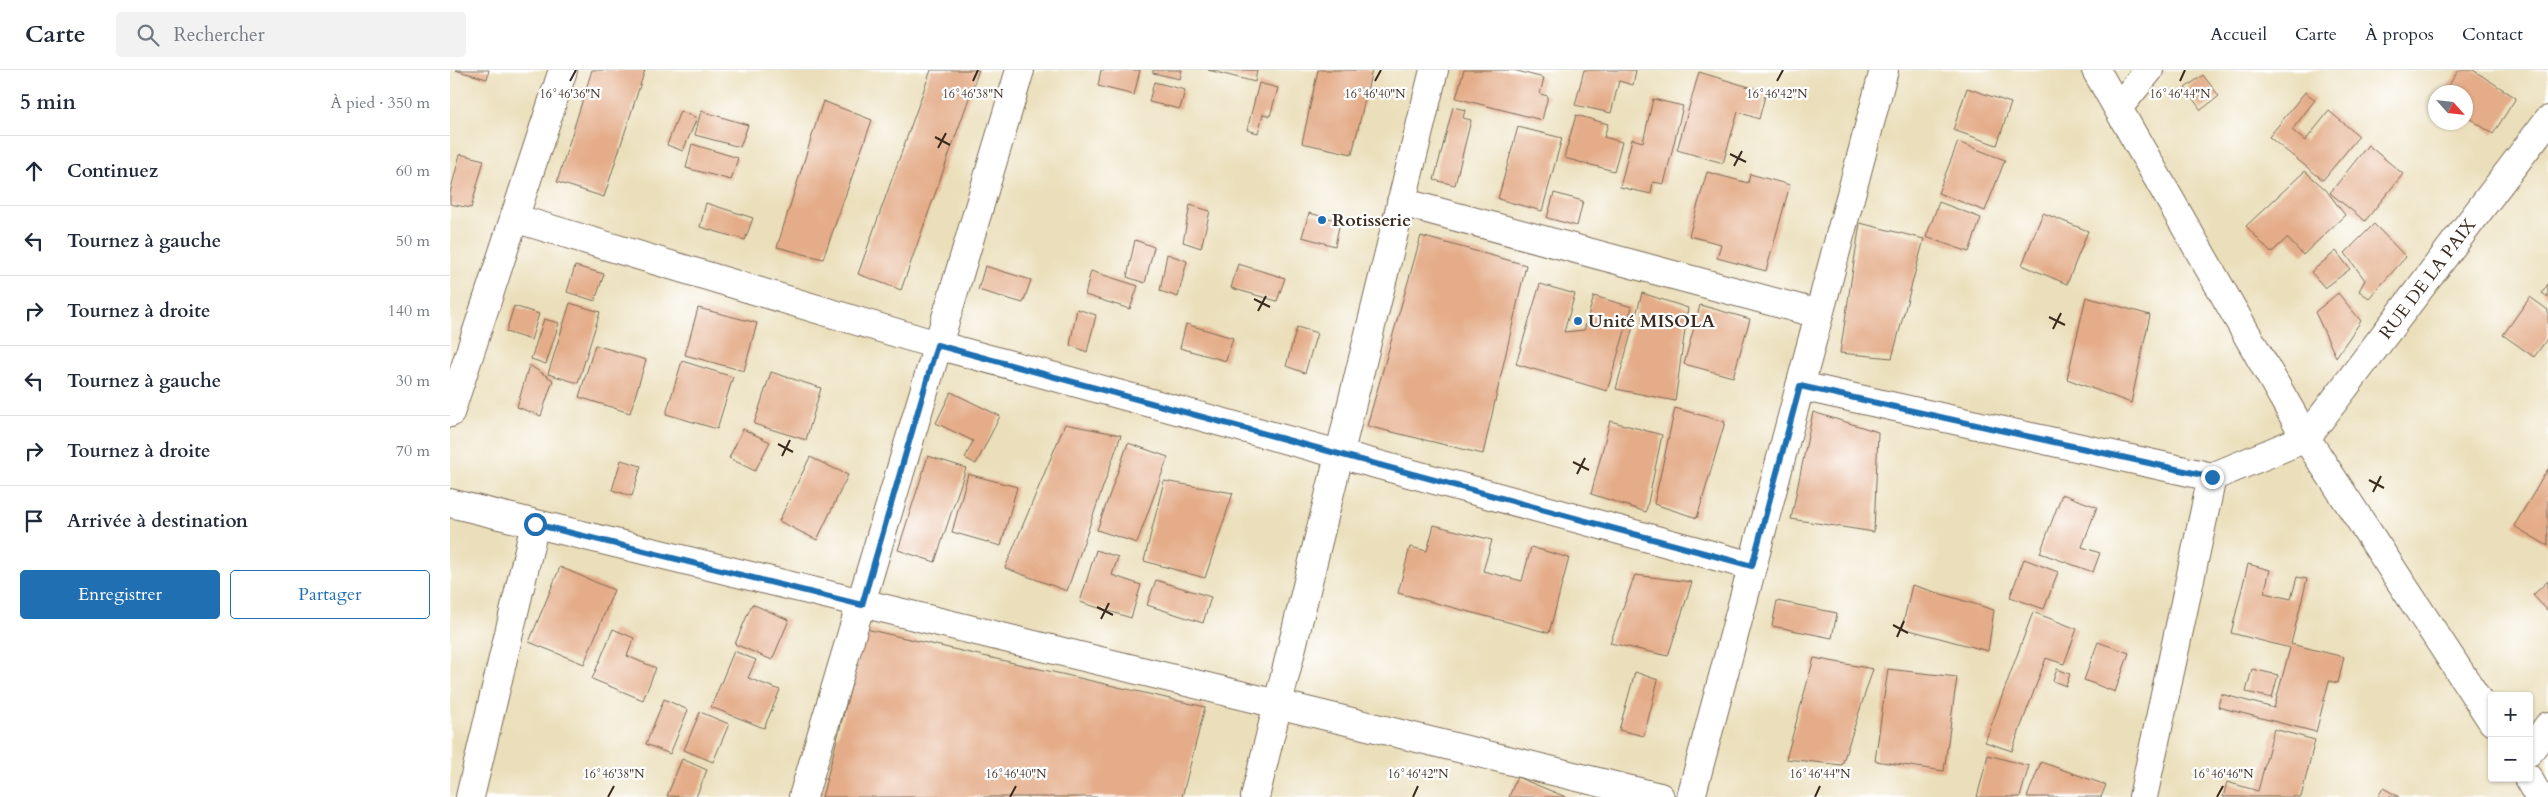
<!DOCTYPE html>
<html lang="fr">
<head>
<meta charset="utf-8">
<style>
	body { margin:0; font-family:Cardo,serif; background:#f2f2f3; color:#1f2937 }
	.controls { position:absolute; right:15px; bottom:15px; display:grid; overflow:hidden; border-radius:5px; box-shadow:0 1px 4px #0004 }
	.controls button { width:45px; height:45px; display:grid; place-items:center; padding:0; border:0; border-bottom:1px solid #e0e1e3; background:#fff; color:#1f2937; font:25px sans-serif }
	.compass { position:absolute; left:1978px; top:15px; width:45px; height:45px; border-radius:50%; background:#fff; box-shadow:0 1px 4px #0004; rotate:117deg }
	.stop { position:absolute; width:15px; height:15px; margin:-11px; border:4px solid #1f6fb2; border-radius:50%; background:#fff }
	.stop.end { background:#1f6fb2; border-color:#fff; box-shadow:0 1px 5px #0008 }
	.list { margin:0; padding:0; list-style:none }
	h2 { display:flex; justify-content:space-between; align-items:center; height:65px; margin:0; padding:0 20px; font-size:21px }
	h2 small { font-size:16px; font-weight:400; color:#747a83 }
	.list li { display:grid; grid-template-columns:32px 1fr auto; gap:15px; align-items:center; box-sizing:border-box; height:70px; padding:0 20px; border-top:1px solid #e0e1e3 }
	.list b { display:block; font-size:19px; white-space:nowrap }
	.list em { font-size:16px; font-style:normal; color:#747a83 }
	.actions { display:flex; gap:10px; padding:15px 20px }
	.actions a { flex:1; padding:11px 0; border:1px solid #1f6fb2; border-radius:5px; text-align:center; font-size:18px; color:#1f6fb2 }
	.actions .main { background:#1f6fb2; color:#fff }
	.icon { flex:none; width:28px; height:28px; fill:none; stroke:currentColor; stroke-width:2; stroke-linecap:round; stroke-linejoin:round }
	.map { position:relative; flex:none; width:2098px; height:727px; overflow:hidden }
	header { display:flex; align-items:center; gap:30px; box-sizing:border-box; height:70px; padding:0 25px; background:#fff; border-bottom:1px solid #e0e1e3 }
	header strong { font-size:24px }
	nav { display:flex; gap:28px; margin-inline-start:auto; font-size:18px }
	.search { width:350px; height:45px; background:#f2f2f3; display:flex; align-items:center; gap:12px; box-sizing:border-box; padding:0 18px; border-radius:5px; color:#747a83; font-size:19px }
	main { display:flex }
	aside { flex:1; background:#fff }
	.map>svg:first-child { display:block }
</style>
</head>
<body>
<header>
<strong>Carte</strong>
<div class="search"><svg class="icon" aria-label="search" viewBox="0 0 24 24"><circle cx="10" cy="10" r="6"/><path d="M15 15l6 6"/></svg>Rechercher</div>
<nav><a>Accueil</a><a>Carte</a><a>À propos</a><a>Contact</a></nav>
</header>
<main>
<aside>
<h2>5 min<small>À pied · 350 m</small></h2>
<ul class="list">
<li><svg class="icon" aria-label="ahead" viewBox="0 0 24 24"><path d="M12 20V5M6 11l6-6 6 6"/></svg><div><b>Continuez</b></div><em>60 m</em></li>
<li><svg class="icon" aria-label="left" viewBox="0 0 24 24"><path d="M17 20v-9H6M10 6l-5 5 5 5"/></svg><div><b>Tournez à gauche</b></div><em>50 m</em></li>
<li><svg class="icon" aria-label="right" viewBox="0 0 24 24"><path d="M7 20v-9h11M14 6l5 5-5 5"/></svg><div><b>Tournez à droite</b></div><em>140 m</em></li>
<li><svg class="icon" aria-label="left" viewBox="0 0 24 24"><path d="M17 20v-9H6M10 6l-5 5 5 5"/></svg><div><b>Tournez à gauche</b></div><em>30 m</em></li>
<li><svg class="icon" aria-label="right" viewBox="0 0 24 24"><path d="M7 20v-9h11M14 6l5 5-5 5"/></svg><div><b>Tournez à droite</b></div><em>70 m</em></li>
<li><svg class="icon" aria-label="arrive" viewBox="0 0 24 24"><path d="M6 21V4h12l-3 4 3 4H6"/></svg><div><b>Arrivée à destination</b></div></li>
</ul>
<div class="actions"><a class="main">Enregistrer</a><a>Partager</a></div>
</aside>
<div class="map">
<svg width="2098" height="727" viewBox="0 0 2098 727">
	<rect width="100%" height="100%" fill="#fff"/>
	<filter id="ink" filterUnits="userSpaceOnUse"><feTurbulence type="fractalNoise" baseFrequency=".02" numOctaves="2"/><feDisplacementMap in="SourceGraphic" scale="10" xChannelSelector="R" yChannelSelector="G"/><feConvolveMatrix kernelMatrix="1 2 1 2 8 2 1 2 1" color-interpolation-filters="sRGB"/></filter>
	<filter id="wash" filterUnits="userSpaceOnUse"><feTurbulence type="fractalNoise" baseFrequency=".0096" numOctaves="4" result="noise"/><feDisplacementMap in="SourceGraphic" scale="20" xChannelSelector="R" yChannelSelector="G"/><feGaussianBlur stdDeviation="1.12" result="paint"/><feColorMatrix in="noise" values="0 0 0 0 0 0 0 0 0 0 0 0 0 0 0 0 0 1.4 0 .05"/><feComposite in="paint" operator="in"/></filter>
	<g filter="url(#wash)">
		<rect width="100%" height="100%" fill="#ebdfbb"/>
		<g id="blocks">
			<g fill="#e4ac88">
				<polygon points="5,0 39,0 37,9"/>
				<polygon points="142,0 195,0 154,127 107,112"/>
				<polygon points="481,0 529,0 451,220 408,204"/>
				<polygon points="651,0 690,0 684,25 648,16"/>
				<polygon points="703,0 732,0 730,9 703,3"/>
				<polygon points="758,0 807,0 805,12"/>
				<polygon points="868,0 922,0 902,84 852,73"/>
				<polygon points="1014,0 1063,0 1094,8 1090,24 1098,26 1092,50 1006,28"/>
				<polygon points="1134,0 1186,0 1183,15 1169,11 1161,43 1125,35"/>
				<polygon points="2009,0 2023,0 2066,28 2043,64 2016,46 2016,22 1994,22"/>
				<polygon points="1249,2 1316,22 1309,49 1288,42 1273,93 1227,80"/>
				<polygon points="1753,5 1769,26 1751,40 1735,18"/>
				<polygon points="704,12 735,20 730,39 699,32"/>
				<polygon points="809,13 828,18 820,46 813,44 808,63 797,60"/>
				<polygon points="1517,18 1561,33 1547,75 1503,60"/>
				<polygon points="1855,22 1865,30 1842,60 1855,71 1879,41 1909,66 1873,110 1819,67"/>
				<polygon points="1203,29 1233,36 1214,114 1203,112 1201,124 1170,117 1182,69 1193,72"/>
				<polygon points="373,31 422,50 373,189 327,177"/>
				<polygon points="1003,37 1015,40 1013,48 1021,50 1005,115 984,110"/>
				<polygon points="230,41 247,48 233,81 217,75"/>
				<polygon points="251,41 298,55 290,77 245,65"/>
				<polygon points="1126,45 1158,54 1154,67 1172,72 1164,101 1114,88"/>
				<polygon points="1068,57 1112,68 1092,141 1048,129"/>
				<polygon points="1508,72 1555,90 1535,141 1488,123"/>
				<polygon points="242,74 288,88 281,110 236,98"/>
				<polygon points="1918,75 1953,104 1915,151 1880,123"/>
				<polygon points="10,84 34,90 21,138 0,134 0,123"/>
				<polygon points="1855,101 1876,120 1895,145 1853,185 1837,168 1821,183 1796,156"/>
				<polygon points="1257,102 1298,113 1300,104 1340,115 1316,201 1267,188 1271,174 1239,166"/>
				<polygon points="1104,123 1133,131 1127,156 1097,148"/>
				<polygon points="1489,132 1531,148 1519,182 1476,167"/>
				<polygon points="256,133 303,148 295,170 250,157"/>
				<polygon points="740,135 760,141 751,178 733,172"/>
				<polygon points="859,143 890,151 885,176 852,167"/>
				<polygon points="1593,143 1638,161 1617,214 1572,195"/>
				<polygon points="1410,153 1474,169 1442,288 1390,283"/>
				<polygon points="1924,154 1956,187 1919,228 1909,221 1915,210 1895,183"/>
				<polygon points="971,166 1076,195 1033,384 917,356"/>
				<polygon points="685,170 704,177 695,213 677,207"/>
				<polygon points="1886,181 1900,199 1875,218 1861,202"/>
				<polygon points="717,184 737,191 728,227 710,221"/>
				<polygon points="788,194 835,208 827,231 781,218"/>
				<polygon points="125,196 154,204 145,231 117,222"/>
				<polygon points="535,196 581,210 573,233 528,220"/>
				<polygon points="641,201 688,216 680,239 635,225"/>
				<polygon points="1090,214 1125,224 1114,262 1134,260 1144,226 1182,237 1157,321 1066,294"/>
				<polygon points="2098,214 2098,227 2092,223"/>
				<polygon points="1192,223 1238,238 1225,331 1166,319"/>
				<polygon points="1888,223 1911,251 1886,287 1865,242"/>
				<polygon points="1636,227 1700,245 1681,333 1617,309"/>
				<polygon points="2080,227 2098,240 2098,268 2084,287 2053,265"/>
				<polygon points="120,233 150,242 128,313 98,304"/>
				<polygon points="1250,235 1300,249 1283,307 1234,294"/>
				<polygon points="64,236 89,244 81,270 56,262"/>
				<polygon points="248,238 307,253 294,301 235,285"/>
				<polygon points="627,239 646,245 637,282 620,275"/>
				<polygon points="94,249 109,253 96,294 81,289"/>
				<polygon points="736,254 783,268 776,291 730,278"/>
				<polygon points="847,257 867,263 855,303 836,296"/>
				<polygon points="145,275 196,290 180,343 129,327"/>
				<polygon points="232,291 283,307 267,359 216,344"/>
				<polygon points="79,295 103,310 91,346 67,337"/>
				<polygon points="321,302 371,318 356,370 304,354"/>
				<polygon points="501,322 550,346 526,394 515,388 523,371 486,353"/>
				<polygon points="1225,338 1275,352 1247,448 1204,434"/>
				<polygon points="1363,342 1428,362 1424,462 1341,449"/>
				<polygon points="1160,351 1212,365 1196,442 1141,424"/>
				<polygon points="615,354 671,365 617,521 555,498"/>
				<polygon points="293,359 320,372 305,401 279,388"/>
				<polygon points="678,373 718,387 687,473 647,460"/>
				<polygon points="478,386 516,398 485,492 448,480"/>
				<polygon points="360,387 398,405 367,470 329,451"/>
				<polygon points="171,390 191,396 182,426 162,420"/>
				<polygon points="2098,399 2098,476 2064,456"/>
				<polygon points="518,404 567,417 551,476 502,462"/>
				<polygon points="714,411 783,423 755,508 694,491"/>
				<polygon points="1612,424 1647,437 1632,477 1650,483 1643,502 1590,483"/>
				<polygon points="984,455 1042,470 1033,501 1072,511 1081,477 1119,488 1099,563 948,523 960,477 977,481"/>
				<polygon points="646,480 668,487 662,505 691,515 681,548 630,532"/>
				<polygon points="1574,489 1608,502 1594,539 1560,527"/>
				<polygon points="1798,494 1820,500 1814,523 1841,529 1847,507 1857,509 1841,574 1894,587 1888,613 1879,611 1866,662 1768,637 1771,624 1824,638 1840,578 1781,563"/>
				<polygon points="110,497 164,520 134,594 79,572"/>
				<polygon points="1185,505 1242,512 1218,586 1160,573"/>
				<polygon points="706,510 761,527 753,553 697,535"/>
				<polygon points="2098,511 2098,541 2083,525"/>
				<polygon points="1462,515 1544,540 1538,581 1452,558"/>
				<polygon points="1327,531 1387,543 1382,568 1322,556"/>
				<polygon points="302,534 339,550 322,590 285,574"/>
				<polygon points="1583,542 1627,559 1614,594 1596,588 1562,681 1535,672"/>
				<polygon points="163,559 184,568 177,586 206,598 193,630 142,609"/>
				<polygon points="416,559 755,637 732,727 372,727"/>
				<polygon points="1648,572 1679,583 1665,622 1634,610"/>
				<polygon points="284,581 306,590 298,608 330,620 314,658 261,637"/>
				<polygon points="1364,588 1423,599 1392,695 1336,689"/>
				<polygon points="1438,599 1507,607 1494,701 1425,691"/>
				<polygon points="1607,599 1620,604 1616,616 1603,611"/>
				<polygon points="1802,599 1828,605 1822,628 1796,622"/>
				<polygon points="1185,602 1208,610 1194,666 1169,660"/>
				<polygon points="214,629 238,640 220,684 196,674"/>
				<polygon points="250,642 279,654 263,692 234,680"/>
				<polygon points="1824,659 1865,670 1851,727 1773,727 1777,712 1808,721"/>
				<polygon points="1538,685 1579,696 1570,727 1527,727"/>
				<polygon points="232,689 257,700 246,727 217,726"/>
				<polygon points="1591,692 1656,715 1651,727 1577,727"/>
				<polygon points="1067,707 1116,727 1059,727"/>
				<polygon points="1933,718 1949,727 1928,727"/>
			</g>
		</g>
	</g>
	<g filter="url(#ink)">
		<use href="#blocks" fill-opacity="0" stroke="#796955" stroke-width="1"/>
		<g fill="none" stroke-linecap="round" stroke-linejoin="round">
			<g stroke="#796955" stroke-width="30">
				<g id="minor">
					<polyline points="1668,38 1699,0"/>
					<polyline points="951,132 1369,244"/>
					<polyline points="64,148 487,275 1302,496"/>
					<path id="s1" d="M 1350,316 L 1762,407 L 1856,368 L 2098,50"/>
					<polyline points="0,343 113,0"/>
					<polyline points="0,433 1210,727"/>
					<polyline points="2079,682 2098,656"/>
					<polyline points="20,727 85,454"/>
					<polyline points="353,727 570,0"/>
					<polyline points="805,727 984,0"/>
					<polyline points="1241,727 1434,0"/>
					<polyline points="1693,727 1762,407"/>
				</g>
			</g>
			<g stroke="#796955" stroke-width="30">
				<g id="tertiary">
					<polyline points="1646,0 1856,368 2042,651"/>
					<polyline points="2078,708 2089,727"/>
				</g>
			</g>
			<use href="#minor" stroke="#fff" stroke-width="28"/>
			<use href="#tertiary" stroke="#fff" stroke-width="28"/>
		</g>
	</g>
	<g fill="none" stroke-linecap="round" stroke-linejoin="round" filter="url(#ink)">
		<polyline stroke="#1f6fb2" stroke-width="6" points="85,454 412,535 487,275 1302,496 1350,316 1762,407"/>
	</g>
	<path fill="none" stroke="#3b2a1e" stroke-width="2" d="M 120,11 L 126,0M 523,11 L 528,0M 925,11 L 931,0M 1327,11 L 1333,0M 1730,11 L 1735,0M 485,67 L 500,75M 488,78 L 496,63M 1280,84 L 1296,92M 1284,96 L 1292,81M 804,229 L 820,237M 808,241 L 816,226M 1599,247 L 1615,255M 1603,259 L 1611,243M 328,374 L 343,382M 332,386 L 340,370M 1123,392 L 1139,400M 1127,404 L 1135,388M 1919,410 L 1934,418M 1923,422 L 1931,406M 647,537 L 663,545M 651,549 L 659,533M 1443,555 L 1458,563M 1447,567 L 1454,551M 158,727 L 164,716M 560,727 L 566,716M 963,727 L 968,716M 1365,727 L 1370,716M 1767,727 L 1773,716"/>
	<g fill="#1f6fb2" stroke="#fff" stroke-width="2">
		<circle cx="872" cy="150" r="5"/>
		<circle cx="1128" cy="251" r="5"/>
	</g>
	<g text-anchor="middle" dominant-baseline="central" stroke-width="4.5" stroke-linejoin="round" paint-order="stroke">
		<g font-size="18" font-weight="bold" fill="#3b2a1e" stroke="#fff" text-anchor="start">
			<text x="882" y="150">Rotisserie</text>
			<text x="1138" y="251">Unité MISOLA</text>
		</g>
		<g font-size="18" fill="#3b2a1e" stroke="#fff">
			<text stroke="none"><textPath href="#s1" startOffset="724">RUE DE LA PAIX</textPath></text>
		</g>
	</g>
	<g font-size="12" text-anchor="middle" fill="#3b2a1e" stroke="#fff" stroke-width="4.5" stroke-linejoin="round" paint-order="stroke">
		<text x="120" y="28">16°46'36"N</text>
		<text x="523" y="28">16°46'38"N</text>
		<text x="925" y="28">16°46'40"N</text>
		<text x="1327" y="28">16°46'42"N</text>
		<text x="1730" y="28">16°46'44"N</text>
		<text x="164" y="708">16°46'38"N</text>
		<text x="566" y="708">16°46'40"N</text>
		<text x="968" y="708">16°46'42"N</text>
		<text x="1370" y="708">16°46'44"N</text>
		<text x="1773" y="708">16°46'46"N</text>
	</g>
</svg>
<div class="controls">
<button>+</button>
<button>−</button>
</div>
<svg class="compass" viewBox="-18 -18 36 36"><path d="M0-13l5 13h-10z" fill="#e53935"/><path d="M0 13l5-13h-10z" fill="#747a83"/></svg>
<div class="stop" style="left:85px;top:454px"></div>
<div class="stop end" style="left:1762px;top:407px"></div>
</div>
</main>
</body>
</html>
